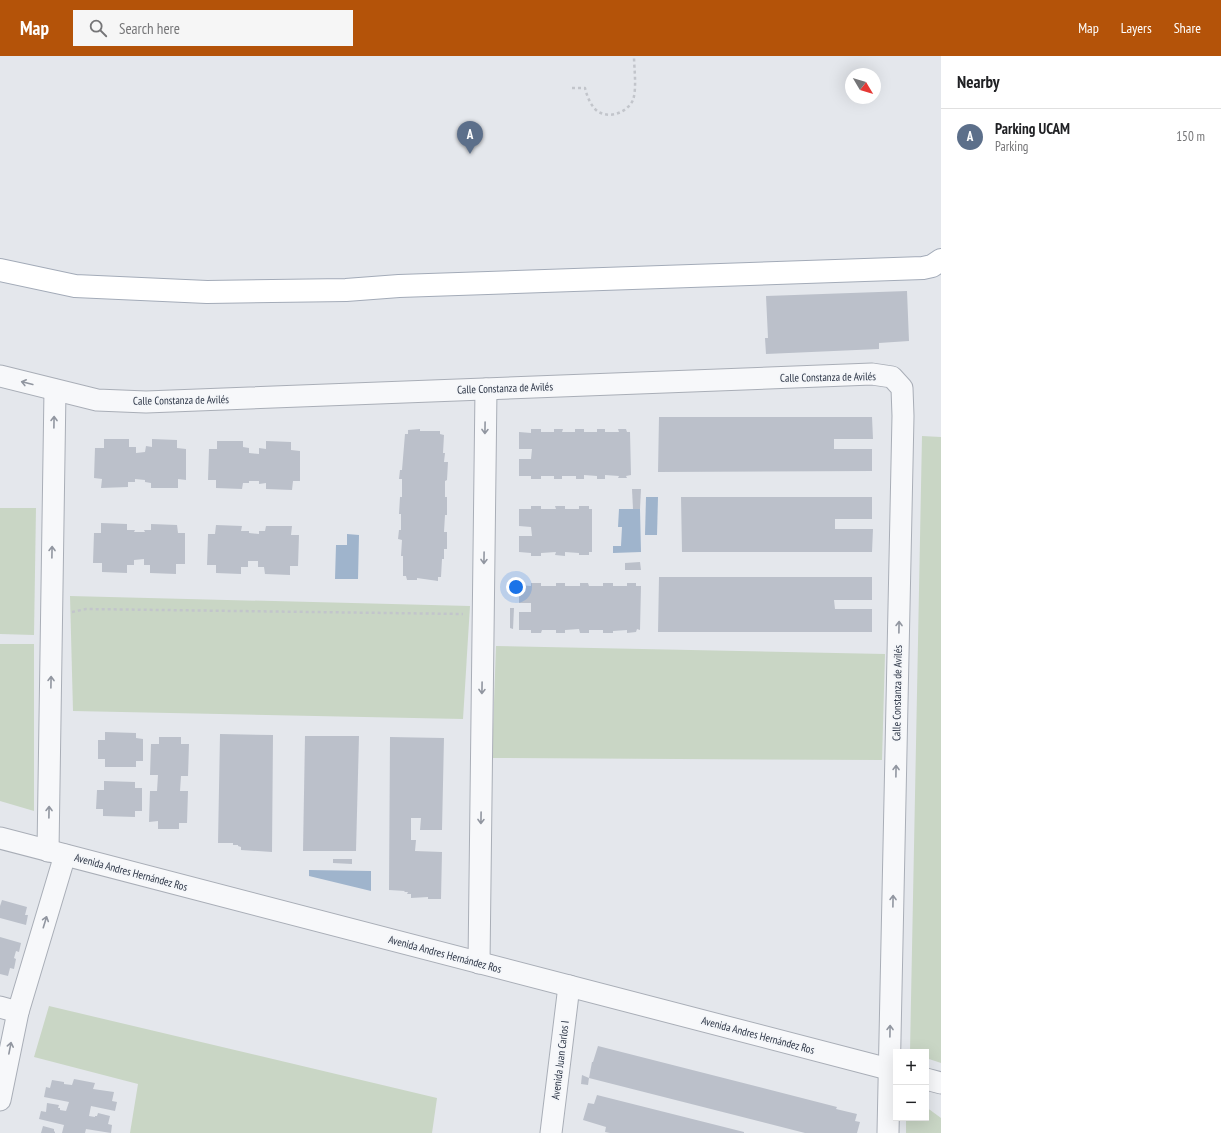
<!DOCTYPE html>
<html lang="en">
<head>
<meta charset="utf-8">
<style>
	body { margin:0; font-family:"PT Sans Narrow",sans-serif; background:#f6f6f6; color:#202124 }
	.controls { position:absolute; right:12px; bottom:12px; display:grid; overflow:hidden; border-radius:0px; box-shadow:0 4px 16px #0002 }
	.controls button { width:36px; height:36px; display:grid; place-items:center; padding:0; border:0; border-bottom:1px solid #e0e0e0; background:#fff; color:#202124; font:20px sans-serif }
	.compass { position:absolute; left:845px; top:12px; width:36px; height:36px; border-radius:50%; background:#fff; box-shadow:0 4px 16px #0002; rotate:128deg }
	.you { position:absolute; left:516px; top:531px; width:14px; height:14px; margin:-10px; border:3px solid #fff; border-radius:50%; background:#1a73e8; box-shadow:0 0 0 6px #1a73e833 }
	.badge { display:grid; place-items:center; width:26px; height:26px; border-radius:50%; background:#b45309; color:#fff; font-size:13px; font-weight:700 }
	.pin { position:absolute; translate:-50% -33px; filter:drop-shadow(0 1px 2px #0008) }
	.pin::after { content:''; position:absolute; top:21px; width:14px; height:12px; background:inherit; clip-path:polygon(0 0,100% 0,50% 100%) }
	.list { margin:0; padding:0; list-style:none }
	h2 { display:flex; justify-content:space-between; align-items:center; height:52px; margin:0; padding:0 16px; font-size:17px }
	h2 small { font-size:13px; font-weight:400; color:#757577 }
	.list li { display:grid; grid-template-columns:26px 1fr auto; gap:12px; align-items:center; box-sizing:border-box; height:56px; padding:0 16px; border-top:1px solid #e0e0e0 }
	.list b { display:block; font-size:15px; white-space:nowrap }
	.list p { margin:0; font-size:13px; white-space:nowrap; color:#757577 }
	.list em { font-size:13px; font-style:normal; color:#757577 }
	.icon { flex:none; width:22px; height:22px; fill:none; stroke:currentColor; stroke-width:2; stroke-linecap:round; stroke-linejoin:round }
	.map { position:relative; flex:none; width:941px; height:1077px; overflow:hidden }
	header { display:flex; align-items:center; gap:24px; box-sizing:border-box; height:56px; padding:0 20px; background:#b45309; color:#fff }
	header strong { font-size:19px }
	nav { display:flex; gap:22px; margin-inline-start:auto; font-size:14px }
	.search { width:280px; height:36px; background:#f6f6f6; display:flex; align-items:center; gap:10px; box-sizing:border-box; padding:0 14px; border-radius:0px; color:#757577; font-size:15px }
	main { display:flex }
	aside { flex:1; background:#fff }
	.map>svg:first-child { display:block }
</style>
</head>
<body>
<header>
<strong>Map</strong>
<div class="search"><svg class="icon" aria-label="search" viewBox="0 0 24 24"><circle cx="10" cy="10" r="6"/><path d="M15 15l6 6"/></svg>Search here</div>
<nav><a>Map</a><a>Layers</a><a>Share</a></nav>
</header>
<main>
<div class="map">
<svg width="941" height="1077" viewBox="0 0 941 1077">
	<rect width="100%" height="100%" fill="#e4e7ec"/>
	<g fill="#c9d6c5">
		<polygon points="922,380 941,381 941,1007 926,1002 926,996 910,996"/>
		<polygon points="0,452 36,452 34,579 0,578"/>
		<polygon points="70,540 470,550 463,663 73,655"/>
		<polygon points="0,588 34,588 34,755 0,745"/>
		<polygon points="496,590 885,598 882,704 492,702"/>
		<polygon points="49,950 437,1042 432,1077 130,1077 138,1028 34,1001"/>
		<polygon points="926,1051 941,1062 941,1077 906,1077 906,1062 926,1062"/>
	</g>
	<g fill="#9fb4cc">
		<polygon points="646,441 658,441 657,479 645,479"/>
		<polygon points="619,453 640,453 641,496 613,497 613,490 621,490 622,471 618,471"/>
		<polygon points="347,478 359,479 358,523 335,523 336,489 347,489"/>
		<polygon points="309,814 371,815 371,835 309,820"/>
	</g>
	<g fill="#bbc0ca">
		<polygon points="907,235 909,285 879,287 879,293 766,298 765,282 768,282 766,240"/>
		<polygon points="659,361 872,361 873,383 834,383 834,393 872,393 872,415 658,416"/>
		<polygon points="420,373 420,375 440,375 440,378 444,379 443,397 445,397 444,406 448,406 447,424 445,425 445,441 447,441 447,459 445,459 444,476 447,476 447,493 444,493 444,503 442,503 441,521 438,521 438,525 417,522 417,524 407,524 406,520 403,520 403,500 401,500 402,484 398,483 399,474 401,474 401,458 399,458 400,441 402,441 402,423 399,423 400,414 402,414 405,378 408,378 408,374"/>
		<polygon points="531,373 541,373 541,376 554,376 554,373 563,373 562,376 575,376 575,373 584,373 584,376 597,376 597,373 605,373 605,376 619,376 618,373 626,373 627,376 630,376 631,419 626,420 627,422 618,422 619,420 605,419 605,423 597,423 597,420 584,419 584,423 576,423 576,420 562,420 562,423 554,423 554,420 541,420 541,423 531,423 531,420 519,420 519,403 531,403 532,393 519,393 519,376 531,377"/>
		<polygon points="104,383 129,383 129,391 136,391 136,397 145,396 146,390 152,391 152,383 177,384 177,392 186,393 186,424 178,423 178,432 151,432 151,427 145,426 145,424 135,423 135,426 128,426 128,431 101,432 102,423 94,422 95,392 104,392"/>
		<polygon points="217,385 243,385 243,391 249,392 249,397 259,398 259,392 266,393 266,385 291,386 291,394 300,395 300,425 293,425 292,434 266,433 266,427 259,428 259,425 249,425 249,427 243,427 242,433 216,432 216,424 208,424 209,393 217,393"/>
		<polygon points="632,433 641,433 640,453 633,453"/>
		<polygon points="681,441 872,441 872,463 835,463 835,473 873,473 872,496 682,496"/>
		<polygon points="531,450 541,450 541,453 556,453 555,450 565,450 565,453 579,453 579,450 589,450 589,453 592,453 592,496 589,496 589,499 579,499 579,497 565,496 565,500 555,499 556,496 541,497 541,500 531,500 531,497 519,496 519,480 532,480 531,471 519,470 519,453 531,453"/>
		<polygon points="101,467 127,468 127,474 135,474 134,476 145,476 144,474 151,474 151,468 177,469 178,477 185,477 185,508 176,508 176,518 150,517 150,509 144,509 144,503 134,504 134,509 127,509 127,517 102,516 102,507 93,507 94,477 101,477"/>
		<polygon points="216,469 242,470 241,475 249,475 249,477 259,478 259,475 265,475 266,470 292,470 291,479 299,479 298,510 290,510 290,519 265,518 264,511 258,511 258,505 248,505 248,511 241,511 241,518 216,517 216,509 207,509 208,478 215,478"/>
		<polygon points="640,506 641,514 625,514 625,507"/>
		<polygon points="659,521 872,521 872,544 834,544 835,553 872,553 872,576 658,576"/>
		<polygon points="531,527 541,527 541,530 556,530 556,527 565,527 565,530 580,530 580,527 588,527 589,530 603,530 603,527 613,527 613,530 627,530 627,527 636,527 636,530 641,530 640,574 637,573 636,576 627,577 627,574 613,575 613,577 603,577 603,574 589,574 589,577 580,577 579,573 565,574 565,577 556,577 556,574 542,574 541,577 531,577 531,574 519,574 519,556 531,556 531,547 519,547 519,529 531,530"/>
		<polygon points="510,552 514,552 513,573 510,572"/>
		<polygon points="105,676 136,677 136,682 143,683 143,705 136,705 136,711 105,711 105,703 98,703 98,684 105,684"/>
		<polygon points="220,678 273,679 272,796 241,794 241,791 238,790 238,789 233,789 233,787 218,787"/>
		<polygon points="305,680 359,680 356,795 303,795"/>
		<polygon points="159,681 181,681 181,688 189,688 188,720 181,720 180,735 188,735 187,767 179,767 179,773 158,773 158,765 149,766 150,735 157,735 158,719 150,719 151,688 159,688"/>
		<polygon points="390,681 444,682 442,774 420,774 421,762 411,762 411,784 416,784 415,795 442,796 441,843 428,843 428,841 411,842 411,838 407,838 408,836 404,836 405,835 389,834"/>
		<polygon points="104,725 135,726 135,732 142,732 142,755 135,755 135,761 103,760 103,753 96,753 97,734 104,734"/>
		<polygon points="333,803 352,803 352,808 333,807"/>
		<polygon points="2,844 27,851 25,859 28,859 26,869 0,862 0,850"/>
		<polygon points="0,881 21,887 19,896 16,895 14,902 16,903 14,913 10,912 8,920 0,918"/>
		<polygon points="598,990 837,1051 836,1053 857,1058 855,1065 860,1066 857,1077 805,1077 589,1022 592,1006 593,1006"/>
		<polygon points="582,1019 589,1022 588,1029 581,1028"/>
		<polygon points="74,1023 95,1027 93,1033 114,1036 112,1045 117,1046 115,1055 91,1050 89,1060 95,1061 95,1060 97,1060 98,1057 110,1060 108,1068 112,1069 111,1077 86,1073 85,1077 62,1077 64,1069 39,1063 41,1055 46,1056 47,1047 59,1049 58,1052 60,1052 60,1054 66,1055 69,1046 44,1041 46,1031 50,1032 52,1024 64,1026 64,1028 72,1029"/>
		<polygon points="597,1039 744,1076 744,1077 610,1077 605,1076 606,1071 583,1064 588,1047 594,1048"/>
		<polygon points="43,1070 54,1073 54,1075 55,1076 55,1077 41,1077"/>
	</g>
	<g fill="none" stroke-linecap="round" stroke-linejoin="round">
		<g stroke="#a9aeb7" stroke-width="23">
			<g id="minor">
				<polyline points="0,320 97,344 146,346 872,318 892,321 902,332 903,360 888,1077"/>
				<polyline points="0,782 896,1015"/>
				<polyline points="48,795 55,334"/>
				<polyline points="479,907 486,333"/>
				<polyline points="0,951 18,956"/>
				<polyline points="926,1023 941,1027"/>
				<polyline points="0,1044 18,956 65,799"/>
				<polyline points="551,1077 569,930"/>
			</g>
		</g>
		<g stroke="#a3abb8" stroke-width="24">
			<polyline id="major" points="0,214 75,230 207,236 346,234 399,230 923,212 932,210 941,204"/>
		</g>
		<g stroke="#c2c5cb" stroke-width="2.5" stroke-dasharray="3 3" stroke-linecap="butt">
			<path d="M 572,32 L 585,32 C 587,40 590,48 596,54 C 608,64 627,57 633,44 C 637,32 634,12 634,0"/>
			<polyline points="72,556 86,553 463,558"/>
		</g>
		<use href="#minor" stroke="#f7f8fa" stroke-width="21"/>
		<use href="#major" stroke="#fff" stroke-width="22"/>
	</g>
	<defs><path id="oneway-shaft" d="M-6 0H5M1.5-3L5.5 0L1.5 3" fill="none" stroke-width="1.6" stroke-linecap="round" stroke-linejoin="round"/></defs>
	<g stroke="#9196a0">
		<use href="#oneway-shaft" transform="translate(27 327) rotate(-166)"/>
		<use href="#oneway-shaft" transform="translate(54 366) rotate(-89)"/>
		<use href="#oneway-shaft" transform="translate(485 372) rotate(91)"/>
		<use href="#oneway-shaft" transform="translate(52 496) rotate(-89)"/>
		<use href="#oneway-shaft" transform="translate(484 502) rotate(91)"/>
		<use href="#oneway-shaft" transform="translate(899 571) rotate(-89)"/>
		<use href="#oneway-shaft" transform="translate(51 626) rotate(-89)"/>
		<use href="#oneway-shaft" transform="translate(482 632) rotate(91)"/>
		<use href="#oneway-shaft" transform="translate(896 715) rotate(-89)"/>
		<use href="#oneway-shaft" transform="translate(49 756) rotate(-89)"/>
		<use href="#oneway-shaft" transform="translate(481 762) rotate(91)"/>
		<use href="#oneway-shaft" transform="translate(893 845) rotate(-89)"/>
		<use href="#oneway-shaft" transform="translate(45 866) rotate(-73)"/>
		<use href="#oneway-shaft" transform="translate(890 975) rotate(-89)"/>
		<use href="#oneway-shaft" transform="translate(10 992) rotate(-79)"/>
	</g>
	<g text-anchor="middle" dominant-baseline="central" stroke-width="3.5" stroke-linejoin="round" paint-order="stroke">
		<g font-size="11" fill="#2b3445" stroke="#f4f6f9">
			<text transform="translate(828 321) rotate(-1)">Calle Constanza de Avilés</text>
			<text transform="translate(505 332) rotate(-2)">Calle Constanza de Avilés</text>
			<text transform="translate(181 344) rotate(-1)">Calle Constanza de Avilés</text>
			<text transform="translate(897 637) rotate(-89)">Calle Constanza de Avilés</text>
			<text transform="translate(131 816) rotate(15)">Avenida Andres Hernández Ros</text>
			<text transform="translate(445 898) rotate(15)">Avenida Andres Hernández Ros</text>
			<text transform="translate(758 979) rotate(15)">Avenida Andres Hernández Ros</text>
			<text transform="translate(560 1004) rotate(-83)">Avenida Juan Carlos I</text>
		</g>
	</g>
</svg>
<div class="controls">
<button>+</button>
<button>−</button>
</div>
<svg class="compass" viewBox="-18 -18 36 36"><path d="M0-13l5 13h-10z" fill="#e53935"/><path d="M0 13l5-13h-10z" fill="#757577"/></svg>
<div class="you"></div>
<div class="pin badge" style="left:470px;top:98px;background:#5c6f8a">A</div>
</div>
<aside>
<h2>Nearby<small></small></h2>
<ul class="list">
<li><span class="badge" style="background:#5c6f8a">A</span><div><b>Parking UCAM</b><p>Parking</p></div><em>150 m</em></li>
</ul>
</aside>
</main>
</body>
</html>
